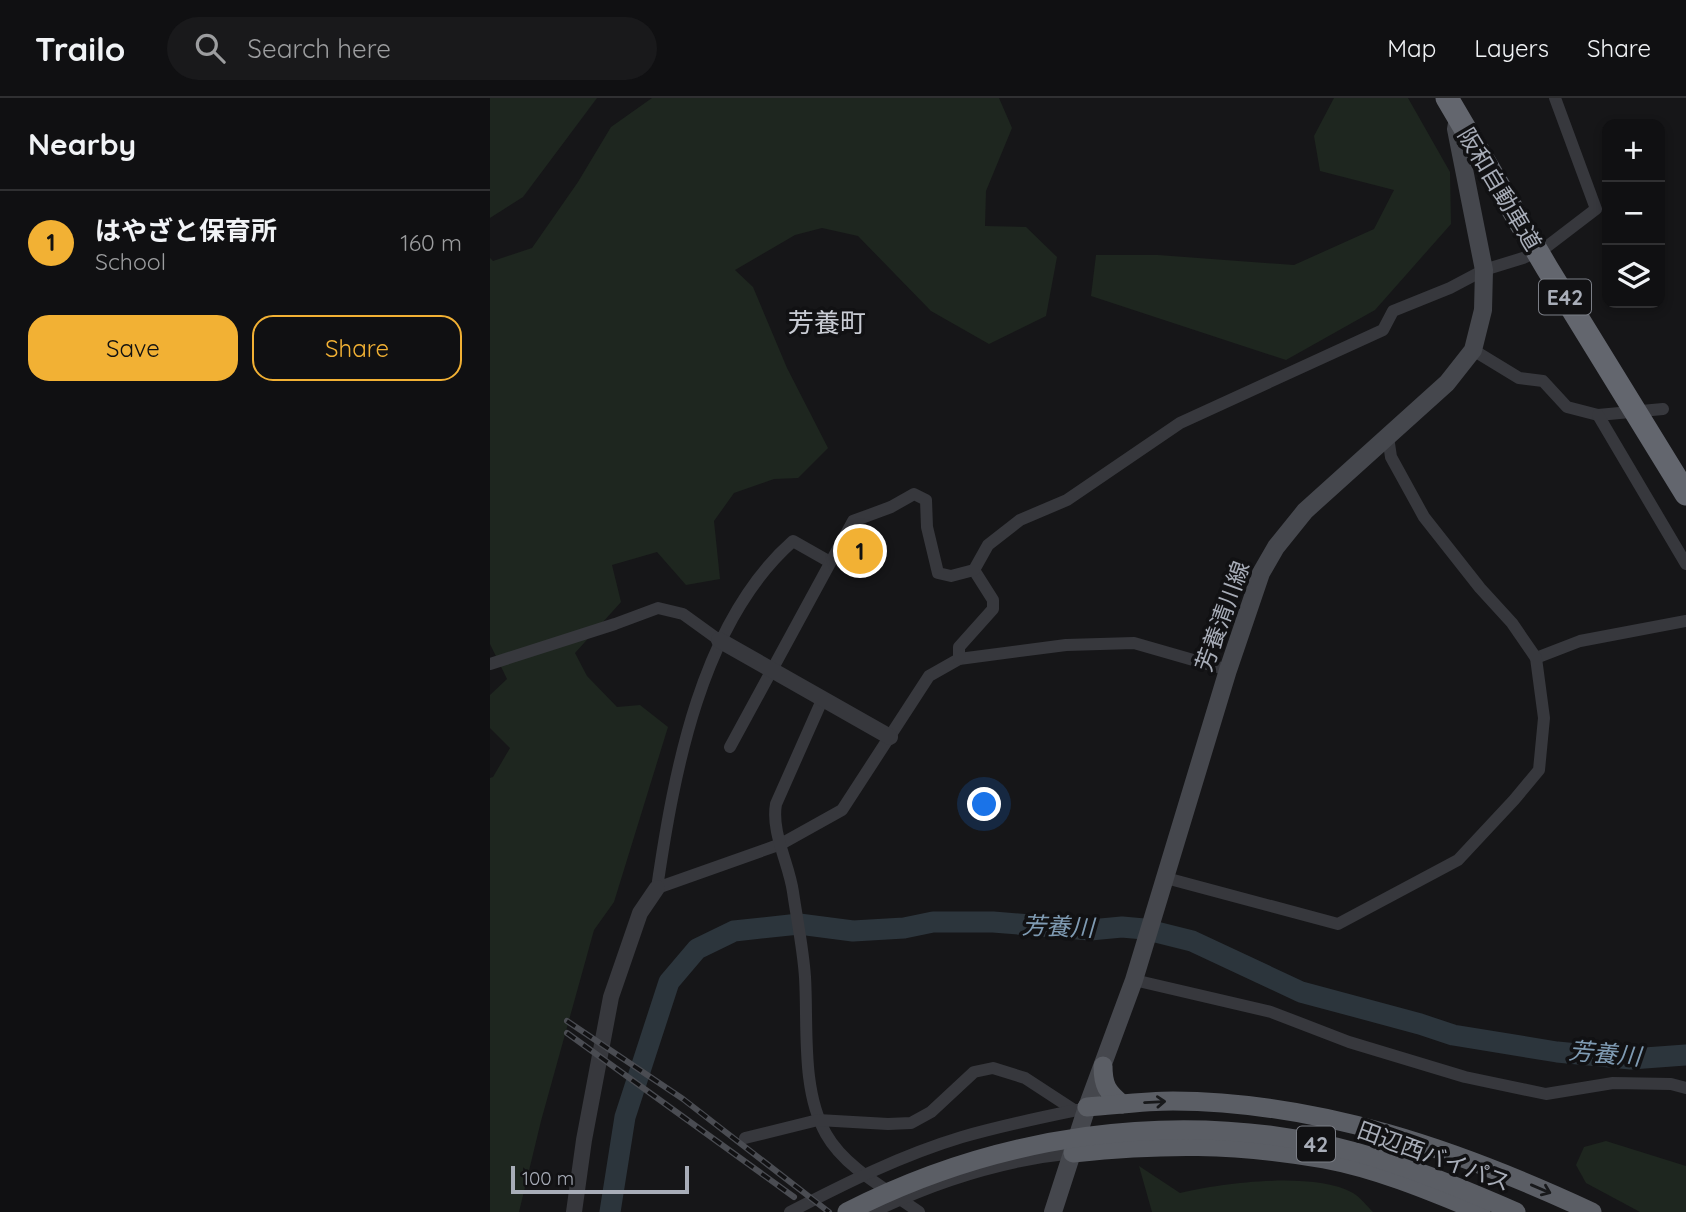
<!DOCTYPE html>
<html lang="en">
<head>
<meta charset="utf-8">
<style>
	body { margin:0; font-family:Quicksand,"Noto Sans JP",sans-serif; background:#19191b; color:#f1f3f6 }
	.controls { position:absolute; right:21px; top:21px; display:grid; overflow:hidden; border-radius:14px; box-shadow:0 4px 10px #0003 }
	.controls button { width:63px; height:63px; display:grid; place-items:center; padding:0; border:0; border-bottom:2px solid #303032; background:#101012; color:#f1f3f6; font:35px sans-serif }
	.scale { position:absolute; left:21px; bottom:18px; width:178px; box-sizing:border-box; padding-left:7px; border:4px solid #a8adb8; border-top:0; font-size:19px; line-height:24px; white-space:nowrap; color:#a8adb8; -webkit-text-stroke:5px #111113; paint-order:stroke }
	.you { position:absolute; left:495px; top:707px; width:24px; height:24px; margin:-18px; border:5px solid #fff; border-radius:50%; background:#1a73e8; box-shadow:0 0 0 10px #1a73e833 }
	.badge { display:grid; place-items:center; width:46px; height:46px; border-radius:50%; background:#f2b134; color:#111; font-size:23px; font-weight:700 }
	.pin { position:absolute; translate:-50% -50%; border:4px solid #fff; box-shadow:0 2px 7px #0006 }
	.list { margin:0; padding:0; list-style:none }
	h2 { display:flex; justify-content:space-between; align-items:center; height:91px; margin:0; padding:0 28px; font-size:30px }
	h2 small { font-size:23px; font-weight:400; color:#9c9d9f }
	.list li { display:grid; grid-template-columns:46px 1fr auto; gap:21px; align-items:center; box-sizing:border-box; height:105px; padding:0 28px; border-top:2px solid #303032 }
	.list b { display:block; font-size:26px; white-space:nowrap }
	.list p { margin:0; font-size:23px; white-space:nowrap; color:#9c9d9f }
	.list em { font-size:23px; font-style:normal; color:#9c9d9f }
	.actions { display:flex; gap:14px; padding:21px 28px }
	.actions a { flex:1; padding:16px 0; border:2px solid #f2b134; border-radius:21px; text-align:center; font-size:24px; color:#f2b134 }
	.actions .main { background:#f2b134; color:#111 }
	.icon { flex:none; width:38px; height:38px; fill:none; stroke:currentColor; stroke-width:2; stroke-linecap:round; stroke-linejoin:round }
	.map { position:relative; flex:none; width:1196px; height:1114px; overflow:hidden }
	header { display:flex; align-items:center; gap:42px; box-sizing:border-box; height:98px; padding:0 35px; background:#101012; border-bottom:2px solid #303032 }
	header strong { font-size:33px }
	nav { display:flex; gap:38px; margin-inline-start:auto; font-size:24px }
	.search { width:490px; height:63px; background:#19191b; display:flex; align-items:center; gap:18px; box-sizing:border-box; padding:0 24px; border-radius:38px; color:#9c9d9f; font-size:26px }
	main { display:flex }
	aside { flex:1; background:#101012 }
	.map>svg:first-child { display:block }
</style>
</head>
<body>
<header>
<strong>Trailo</strong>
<div class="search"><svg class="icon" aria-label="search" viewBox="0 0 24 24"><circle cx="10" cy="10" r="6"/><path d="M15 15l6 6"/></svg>Search here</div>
<nav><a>Map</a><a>Layers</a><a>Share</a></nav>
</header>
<main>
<aside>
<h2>Nearby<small></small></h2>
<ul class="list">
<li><span class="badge">1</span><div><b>はやざと保育所</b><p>School</p></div><em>160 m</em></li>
</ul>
<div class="actions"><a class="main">Save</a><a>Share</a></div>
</aside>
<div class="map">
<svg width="1196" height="1114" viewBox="0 0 1196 1114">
	<rect width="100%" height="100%" fill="#161618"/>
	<g fill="#1e261f">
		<polygon points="0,0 107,0 33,99 0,120"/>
		<polygon points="162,0 509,0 522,30 496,93 495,128 536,129 567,159 556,218 499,246 441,213 368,138 332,130 305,137 245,172 263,189 297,270 338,350 308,380 284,381 244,395 224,423 230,481 196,487 167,454 122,467 131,504 85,555 97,578 127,609 150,607 178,629 124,804 104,832 51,1023 29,1114 0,1114 0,680 3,679 20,650 0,630 0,597 17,581 0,546 0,160 3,163 42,150 88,84 121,29"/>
		<polygon points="844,0 918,0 960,74 961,126 885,212 796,262 601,198 606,157 668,157 804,167 884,131 904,92 830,73 824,38"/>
		<polygon points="1116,1043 1196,1068 1196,1114 1150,1114 1096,1085 1086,1067 1094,1049"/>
		<path d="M 649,1068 L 690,1095 C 733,1085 823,1073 863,1095 C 870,1099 877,1108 883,1114 L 662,1114 Z"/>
	</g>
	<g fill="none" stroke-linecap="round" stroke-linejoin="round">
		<polyline stroke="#2c353c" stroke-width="21" points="120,1114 135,1019 179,884 207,851 244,833 309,826 363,833 414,830 443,824 503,824 600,832 632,829 654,831 702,843 811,894 930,926 963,937 1067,954 1141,961 1196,957"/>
		<g stroke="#37383d" stroke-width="12">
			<polyline points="983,252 1029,280 1053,283 1077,309 1108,317 1173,311"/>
			<polyline points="1108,317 1196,466"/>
			<path d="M 340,464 L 303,443 C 211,524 184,674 167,790 L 291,746 L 352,712 L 439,578 L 469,561 L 576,547 L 644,545 L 738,572"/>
			<polyline points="1046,560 1090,543 1196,523"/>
			<polyline points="469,561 469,549 503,511 503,502 484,472"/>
			<polyline points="0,566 125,526 168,510 193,516 229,542"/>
			<path d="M 333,600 L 286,706 C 281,735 299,765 303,794 C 307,822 313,850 315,879 C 318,928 311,992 336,1036 C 355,1070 398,1092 429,1114"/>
			<polyline points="240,649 363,423 401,409 424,396 436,402 437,429 448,475 461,478 484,472 498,447 530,422 577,402 690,325 893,232 903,213 960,190 994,172 1033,160 1055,150 1106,111 1065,0"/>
			<polyline points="676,780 848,826 968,762 1024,702 1049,672 1054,620 1046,560 1022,525 990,490 934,419 901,359 898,339"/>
			<polyline points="644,882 781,914 859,944 975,979 1056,996 1123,985 1181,986 1196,990"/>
			<polyline points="255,1040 328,1022 398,1026 421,1025 441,1014 484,974 503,970 535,980 584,1012"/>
			<path d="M 300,1114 C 356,1085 412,1057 472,1039 C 510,1028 548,1020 587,1012"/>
			<path d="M 383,1114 C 445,1084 514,1062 583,1055"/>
		</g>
		<g stroke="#37383d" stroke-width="16">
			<polyline points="229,542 400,639"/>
			<polyline points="84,1114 94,1042 121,899 150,815 167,790"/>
		</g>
		<polyline stroke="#45474d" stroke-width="18" points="563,1114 597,1009 644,882 738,572 771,475 786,449 815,413 957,285 983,252 993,212 994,172 966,31 968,20"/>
		<g stroke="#5b5e65" stroke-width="19">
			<path d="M 613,968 C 613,987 617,994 632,1006"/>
			<path d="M 597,1009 C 626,1007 654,1003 683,1003 C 831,1004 969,1052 1102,1114"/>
			<path d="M 583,1055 C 671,1046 745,1045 834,1061 C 888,1071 940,1093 991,1114"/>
			<path d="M 357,1114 C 507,1037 682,1011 846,1049 C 909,1064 968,1089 1026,1114"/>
		</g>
		<polyline stroke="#63666e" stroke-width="23" points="957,0 1057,170 1196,396"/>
		<g stroke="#4a4c52" stroke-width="6">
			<g id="rail">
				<polyline points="77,923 193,1001 339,1114"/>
				<polyline points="77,935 304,1099"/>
			</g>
		</g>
		<use href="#rail" stroke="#111113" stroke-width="3.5" stroke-dasharray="10" stroke-linecap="butt"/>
	</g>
	<defs><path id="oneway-shaft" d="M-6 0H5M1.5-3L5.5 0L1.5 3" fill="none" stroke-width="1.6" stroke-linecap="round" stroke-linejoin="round" transform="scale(1.75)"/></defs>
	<g stroke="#18191b">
		<use href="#oneway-shaft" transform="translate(665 1004) rotate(-3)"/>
		<use href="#oneway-shaft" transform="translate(1051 1091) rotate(23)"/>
	</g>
	<g text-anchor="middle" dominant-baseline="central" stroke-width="7" stroke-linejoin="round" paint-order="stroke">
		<g fill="#111113" stroke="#7b7e86" stroke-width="2">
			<rect x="1049" y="181.5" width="52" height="35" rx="5"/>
			<rect x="807" y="1028.5" width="38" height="35" rx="5"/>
		</g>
		<g font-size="21" font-weight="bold" fill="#a8adb8">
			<text x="1075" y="199">E42</text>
			<text x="826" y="1046">42</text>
		</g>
		<g font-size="23" fill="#a8adb8" stroke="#111113">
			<text transform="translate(1010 91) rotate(59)">阪和自動車道</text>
			<text transform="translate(732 518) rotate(-70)">芳養清川線</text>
			<text transform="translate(944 1058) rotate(20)">田辺西バイパス</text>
		</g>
		<g font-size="24" font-style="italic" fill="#7f9bb3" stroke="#111113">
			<text transform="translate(568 828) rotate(2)">芳養川</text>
			<text transform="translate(1115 955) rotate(5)">芳養川</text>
		</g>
		<g font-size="26" fill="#c9ccd4" stroke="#111113">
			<text x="337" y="224">芳養町</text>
		</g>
	</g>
</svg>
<div class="controls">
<button>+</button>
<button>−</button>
<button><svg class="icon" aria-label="layers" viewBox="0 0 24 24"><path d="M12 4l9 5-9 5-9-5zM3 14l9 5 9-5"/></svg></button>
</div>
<div class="scale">100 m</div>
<div class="you"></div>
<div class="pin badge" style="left:370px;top:453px">1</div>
</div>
</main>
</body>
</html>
